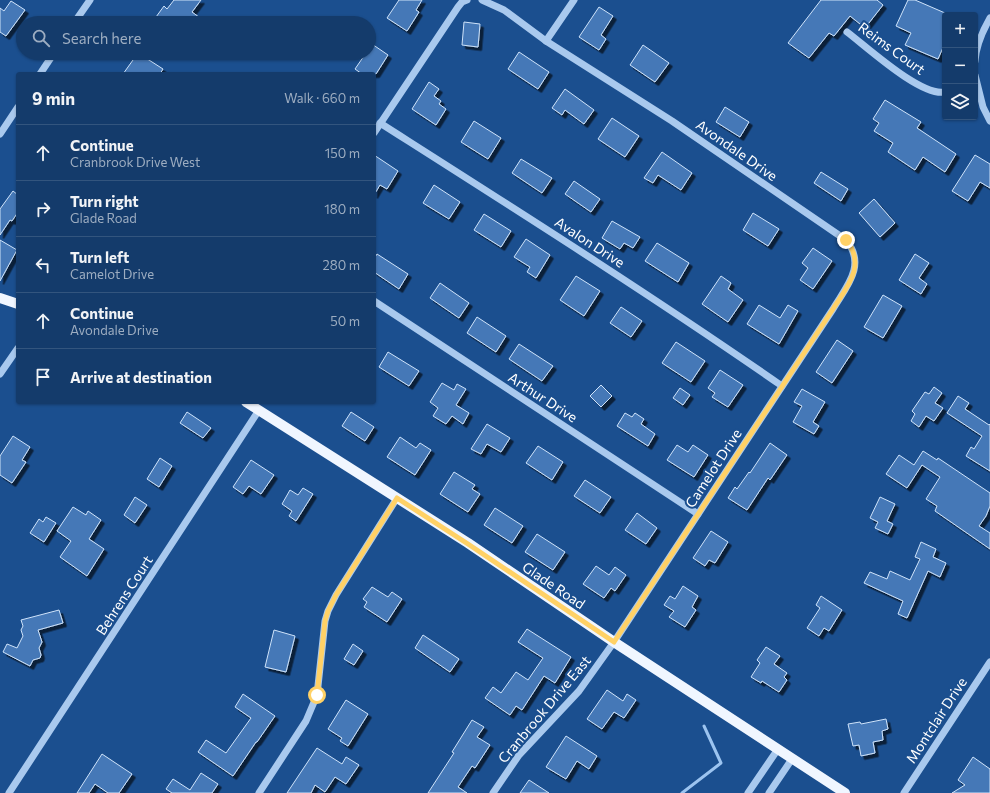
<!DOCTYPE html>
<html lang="en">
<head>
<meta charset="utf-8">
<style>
	body { margin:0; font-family:Commissioner,sans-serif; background:#214673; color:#f1f3f6 }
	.controls { position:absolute; right:12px; top:12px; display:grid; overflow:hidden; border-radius:4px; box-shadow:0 1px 3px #0004 }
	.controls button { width:36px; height:36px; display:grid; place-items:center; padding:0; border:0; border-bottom:1px solid #33557e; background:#143b6b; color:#f1f3f6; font:20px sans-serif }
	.stop { position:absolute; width:12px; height:12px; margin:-9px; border:3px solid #ffd166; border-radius:50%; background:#fff }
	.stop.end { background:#ffd166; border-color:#fff; box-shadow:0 1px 4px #0008 }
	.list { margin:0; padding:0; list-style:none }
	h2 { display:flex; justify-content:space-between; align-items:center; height:52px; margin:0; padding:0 16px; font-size:17px }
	h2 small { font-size:13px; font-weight:400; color:#9dadc1 }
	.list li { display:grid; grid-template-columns:26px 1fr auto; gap:12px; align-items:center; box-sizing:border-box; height:56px; padding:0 16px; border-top:1px solid #33557e }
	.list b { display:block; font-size:15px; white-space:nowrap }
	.list p { margin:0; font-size:13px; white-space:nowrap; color:#9dadc1 }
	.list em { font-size:13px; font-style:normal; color:#9dadc1 }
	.icon { flex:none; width:22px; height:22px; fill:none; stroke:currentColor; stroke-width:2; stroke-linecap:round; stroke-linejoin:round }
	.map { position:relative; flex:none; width:990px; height:793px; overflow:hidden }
	.search { position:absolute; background:#143b6b; box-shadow:0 1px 3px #0004; left:16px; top:16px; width:360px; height:44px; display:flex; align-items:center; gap:10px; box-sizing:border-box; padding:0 14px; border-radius:22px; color:#9dadc1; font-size:15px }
	.panel { position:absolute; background:#143b6b; box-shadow:0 1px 3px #0004; left:16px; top:72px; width:360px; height:332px; border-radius:4px }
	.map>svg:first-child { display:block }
</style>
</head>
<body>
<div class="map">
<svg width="990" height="793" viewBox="0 0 990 793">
	<defs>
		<filter id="shadow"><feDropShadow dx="3.5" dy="3.5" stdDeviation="0" flood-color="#0009"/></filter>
	</defs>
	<rect width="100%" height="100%" fill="#1b4f8f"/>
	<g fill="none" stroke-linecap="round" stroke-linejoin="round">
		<polyline stroke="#9cc4f0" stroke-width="3" points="682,793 721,763 704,726"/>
	</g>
	<g fill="#4478b7" stroke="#cfe3fa" filter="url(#shadow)">
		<polygon points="174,0 201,0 192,12 207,23 164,23 156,17 164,6 167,9"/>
		<polygon points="399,0 422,0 416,10 419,12 407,31 387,18"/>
		<polygon points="821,0 877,0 883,5 865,28 850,16 834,36 829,33 809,58 788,43"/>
		<polygon points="908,0 915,0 945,13 945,43 938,59 905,45 911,33 896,26"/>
		<polygon points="11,1 25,10 6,36 0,32 0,8 4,11"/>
		<polygon points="599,7 613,16 601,35 606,39 599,50 579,37"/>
		<polygon points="464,22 480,24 478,47 462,45"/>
		<polygon points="369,42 388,55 376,74 362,74 355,69 366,53 369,53"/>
		<polygon points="643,45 669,63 655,82 630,65"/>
		<polygon points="519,52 549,72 538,89 508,69"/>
		<polygon points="138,53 163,69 160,74 123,74"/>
		<polygon points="429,82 439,89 434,96 441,101 439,104 446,109 436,125 412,109"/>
		<polygon points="565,89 594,110 584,124 565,110 562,115 552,108"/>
		<polygon points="885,100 921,122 917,128 956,154 945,172 923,157 915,170 888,152 893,143 874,131 879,123 873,119"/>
		<polygon points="725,107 749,122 740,137 716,122"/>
		<polygon points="612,118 639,136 625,157 598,139"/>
		<polygon points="474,121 501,138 488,159 461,142"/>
		<polygon points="662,152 692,173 681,190 658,175 653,183 644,178"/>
		<polygon points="374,155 398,171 387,189 380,185 374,195"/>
		<polygon points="975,155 990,164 990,188 980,182 968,201 952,191"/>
		<polygon points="521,159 552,178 542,193 512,173"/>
		<polygon points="821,172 848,189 841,201 814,183"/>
		<polygon points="574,181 600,199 591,212 565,194"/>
		<polygon points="434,185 460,202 449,219 423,203"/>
		<polygon points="13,191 18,195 18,212 12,221 10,220 0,235 0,209"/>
		<polygon points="874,199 895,223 880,237 859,213"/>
		<polygon points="753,213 779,229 768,246 743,230"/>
		<polygon points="484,214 511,231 501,247 474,230"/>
		<polygon points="612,221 640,237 633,248 624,243 620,249 602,238"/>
		<polygon points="526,239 550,255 536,278 527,272 530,267 514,257"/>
		<polygon points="0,240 17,250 0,281"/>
		<polygon points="657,243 689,263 678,282 645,261"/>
		<polygon points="813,248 832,261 813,289 800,280 808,268 802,263"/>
		<polygon points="377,254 408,274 399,289 374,272 374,259"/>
		<polygon points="915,254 929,263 919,278 927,284 921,294 899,280"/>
		<polygon points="576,276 600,291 584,316 560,300"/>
		<polygon points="721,276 731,283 728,289 743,300 728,322 702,304"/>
		<polygon points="440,283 469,303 459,318 430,298"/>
		<polygon points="883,295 902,306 883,338 864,327"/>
		<polygon points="759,305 780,318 788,305 798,311 779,344 747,324"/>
		<polygon points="621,307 642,321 631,337 610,323"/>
		<polygon points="477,317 506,336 496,352 467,333"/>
		<polygon points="837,340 853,351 832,383 816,372"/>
		<polygon points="676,342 705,361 691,382 662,363"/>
		<polygon points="519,344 553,366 542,381 509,359"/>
		<polygon points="388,352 419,371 409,386 379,367"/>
		<polygon points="720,370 743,385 728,407 712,397 715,393 708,388"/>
		<polygon points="442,383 454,390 457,384 466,389 456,405 469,413 463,424 452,416 446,424 433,416 438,408 430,402"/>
		<polygon points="601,385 612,396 601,407 590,396"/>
		<polygon points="934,387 942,393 935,403 943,408 934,421 926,416 919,427 911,421 915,414 912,411 925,392 929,394"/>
		<polygon points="680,388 690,395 683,405 673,398"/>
		<polygon points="802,389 825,402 813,422 819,426 814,434 793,422 802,406 794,402"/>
		<polygon points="958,396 969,403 965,409 989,425 990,424 990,471 966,456 971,447 974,449 982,436 947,413"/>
		<polygon points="187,412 211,428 203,438 180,423"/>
		<polygon points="351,412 374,427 365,441 342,426"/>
		<polygon points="625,413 632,417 635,413 644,419 641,424 655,434 648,446 617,426"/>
		<polygon points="487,424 510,438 501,452 487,444 481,454 471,449"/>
		<polygon points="13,436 30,447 22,460 26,462 12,483 0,475 0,456"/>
		<polygon points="400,437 416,448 420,443 431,450 415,475 387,457"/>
		<polygon points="770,443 787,455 770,480 768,478 747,510 728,498 735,487 737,489 749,472 750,473"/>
		<polygon points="677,445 688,452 693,445 708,455 694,477 667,460"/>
		<polygon points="538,446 563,462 552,480 526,463"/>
		<polygon points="923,451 937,460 938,458 990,493 990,506 986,516 979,526 990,533 990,549 935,511 937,506 926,499 940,477 922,465 907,488 886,474 899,455 914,465"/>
		<polygon points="160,458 172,466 159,487 147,479"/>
		<polygon points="251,460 274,475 261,494 249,486 243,494 233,487"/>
		<polygon points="454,472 475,485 472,489 480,494 468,512 440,494"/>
		<polygon points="585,480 611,497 600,513 574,496"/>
		<polygon points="303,488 313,494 296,521 289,516 292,511 282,504 290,490 298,495"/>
		<polygon points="135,497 147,505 135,523 124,515"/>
		<polygon points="880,497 895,504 887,521 893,524 888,534 875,528 878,522 870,518"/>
		<polygon points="73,507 86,515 88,511 101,520 89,539 104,549 87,576 60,557 71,541 57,531"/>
		<polygon points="495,508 523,526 512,543 484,525"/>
		<polygon points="637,513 657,528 646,544 625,530"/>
		<polygon points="46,517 56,523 44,542 30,533 39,519 43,522"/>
		<polygon points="711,531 728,542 715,563 709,560 705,566 693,558"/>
		<polygon points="537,534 565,552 553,570 525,552"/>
		<polygon points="921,542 936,549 933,557 946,563 940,577 928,571 907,618 898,614 903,601 864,583 870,572 887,579 890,571 910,580 920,559 915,557"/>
		<polygon points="596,566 609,575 615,567 626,575 615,591 611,588 604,598 583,584"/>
		<polygon points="683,586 698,596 692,607 696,610 685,627 669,617 674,611 664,605 670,596 675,599"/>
		<polygon points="372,587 388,597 392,592 402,599 387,622 364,607 367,602 363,599"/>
		<polygon points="821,596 842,610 829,631 824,628 819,636 807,628 820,608 816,605"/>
		<polygon points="59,610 63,623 38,630 42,642 39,648 41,655 40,658 33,660 30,666 3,652 7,644 17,648 23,636 21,630 23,626 21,620"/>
		<polygon points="527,629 571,657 555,683 544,676 522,710 516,706 510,715 485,698 493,687 501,693 516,672 528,680 543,658 518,642"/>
		<polygon points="274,630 295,636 286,672 265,667"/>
		<polygon points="423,635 459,659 450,672 415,648"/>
		<polygon points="353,644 363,651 354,665 344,659"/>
		<polygon points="766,647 780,656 774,664 787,673 784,677 787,680 779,692 762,681 761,683 751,677 760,663 757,660"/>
		<polygon points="607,690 623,701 627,694 636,700 624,718 614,712 602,729 587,719"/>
		<polygon points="243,694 275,716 257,742 256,742 233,776 198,752 206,740 226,753 251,718 235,707"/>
		<polygon points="346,700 368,714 348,746 340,741 342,738 328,729"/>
		<polygon points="886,719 888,729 882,731 883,740 873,742 875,753 861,756 859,745 853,746 848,724 860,722 861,724"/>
		<polygon points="472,720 484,727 477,737 490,745 475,768 472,766 458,787 467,793 428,793 454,753 452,752"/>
		<polygon points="566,736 597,756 589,769 577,761 566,779 546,767"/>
		<polygon points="317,748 342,764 346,757 359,765 346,784 335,777 325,792 315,785 311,793 287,793"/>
		<polygon points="102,754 132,774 119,793 108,793 95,784 89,793 77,793"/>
		<polygon points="973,757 990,769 990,793 952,793 965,785 958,780"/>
		<polygon points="201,773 218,784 212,793 172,793 166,789 173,779 190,790"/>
		<polygon points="529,780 549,793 520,793"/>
	</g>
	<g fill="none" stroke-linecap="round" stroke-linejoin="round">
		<g stroke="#a9c9ee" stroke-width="7">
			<path d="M 482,0 L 504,10 L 546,41 L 672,121 L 846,240 C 867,265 846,287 833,309 L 614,642 L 579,691 L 519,755 L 493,793"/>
			<polyline points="74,23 90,0"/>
			<path d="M 847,32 C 867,47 921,97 945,92"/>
			<polyline points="546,41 574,0"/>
			<path d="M 975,61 C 976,45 982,32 990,18"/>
			<polyline points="40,74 54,53"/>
			<polyline points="975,75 983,107 990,121"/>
			<path d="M 380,123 C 515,209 651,295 782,386"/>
			<polyline points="374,133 458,7 462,2 467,0"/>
			<polyline points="0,134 18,107"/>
			<polyline points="374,301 698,514"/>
			<polyline points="0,374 18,348"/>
			<polyline points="9,793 259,410"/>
			<polyline points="259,793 306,721 317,695 325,621 328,611 336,595 397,498"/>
			<polyline points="748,793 778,749"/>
			<polyline points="769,793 792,759"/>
			<polyline points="904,793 990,662"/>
		</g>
		<g stroke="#f0f6ff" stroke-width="10">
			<polyline points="0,298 18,304"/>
			<polyline points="246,402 468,543 614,642 845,793"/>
		</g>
	</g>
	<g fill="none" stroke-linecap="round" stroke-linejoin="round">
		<path stroke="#ffd166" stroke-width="5" d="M 317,695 L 325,621 L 328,611 L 336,595 L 397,498 L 468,544 L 614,642 L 833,309 C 847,287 867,265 846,240"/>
	</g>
	<g text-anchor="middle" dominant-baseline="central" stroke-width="4" stroke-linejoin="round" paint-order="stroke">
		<g font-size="14" fill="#fff" stroke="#1b4f8f">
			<text transform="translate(892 48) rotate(36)">Reims Court</text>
			<text transform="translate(737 150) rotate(35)">Avondale Drive</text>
			<text transform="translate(590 242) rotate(33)">Avalon Drive</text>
			<text transform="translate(543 397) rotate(33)">Arthur Drive</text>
			<text transform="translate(713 468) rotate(-57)">Camelot Drive</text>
			<text transform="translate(554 585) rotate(34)">Glade Road</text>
			<text transform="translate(124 595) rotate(-57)">Behrens Court</text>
			<text transform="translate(544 709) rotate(-50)">Cranbrook Drive East</text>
			<text transform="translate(936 720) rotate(-57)">Montclair Drive</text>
		</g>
	</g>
</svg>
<div class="controls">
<button>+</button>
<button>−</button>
<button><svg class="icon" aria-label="layers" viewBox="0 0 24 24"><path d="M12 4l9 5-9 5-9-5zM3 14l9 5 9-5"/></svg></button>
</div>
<div class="stop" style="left:317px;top:695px"></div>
<div class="stop end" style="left:846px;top:240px"></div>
<div class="search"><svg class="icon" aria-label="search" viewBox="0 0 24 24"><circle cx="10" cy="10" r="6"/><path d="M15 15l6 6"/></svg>Search here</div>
<section class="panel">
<h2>9 min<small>Walk · 660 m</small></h2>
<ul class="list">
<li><svg class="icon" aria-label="ahead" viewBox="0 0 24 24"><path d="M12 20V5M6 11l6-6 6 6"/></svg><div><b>Continue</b><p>Cranbrook Drive West</p></div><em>150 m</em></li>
<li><svg class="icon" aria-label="right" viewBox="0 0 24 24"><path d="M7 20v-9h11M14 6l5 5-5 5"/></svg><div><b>Turn right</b><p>Glade Road</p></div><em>180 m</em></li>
<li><svg class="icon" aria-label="left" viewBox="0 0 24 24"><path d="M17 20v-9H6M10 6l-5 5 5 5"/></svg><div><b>Turn left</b><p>Camelot Drive</p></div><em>280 m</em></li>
<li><svg class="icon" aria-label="ahead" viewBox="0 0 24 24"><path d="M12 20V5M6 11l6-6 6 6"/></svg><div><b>Continue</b><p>Avondale Drive</p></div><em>50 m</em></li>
<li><svg class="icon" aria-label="arrive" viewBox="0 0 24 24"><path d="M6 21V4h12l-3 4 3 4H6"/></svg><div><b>Arrive at destination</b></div></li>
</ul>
</section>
</div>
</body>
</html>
